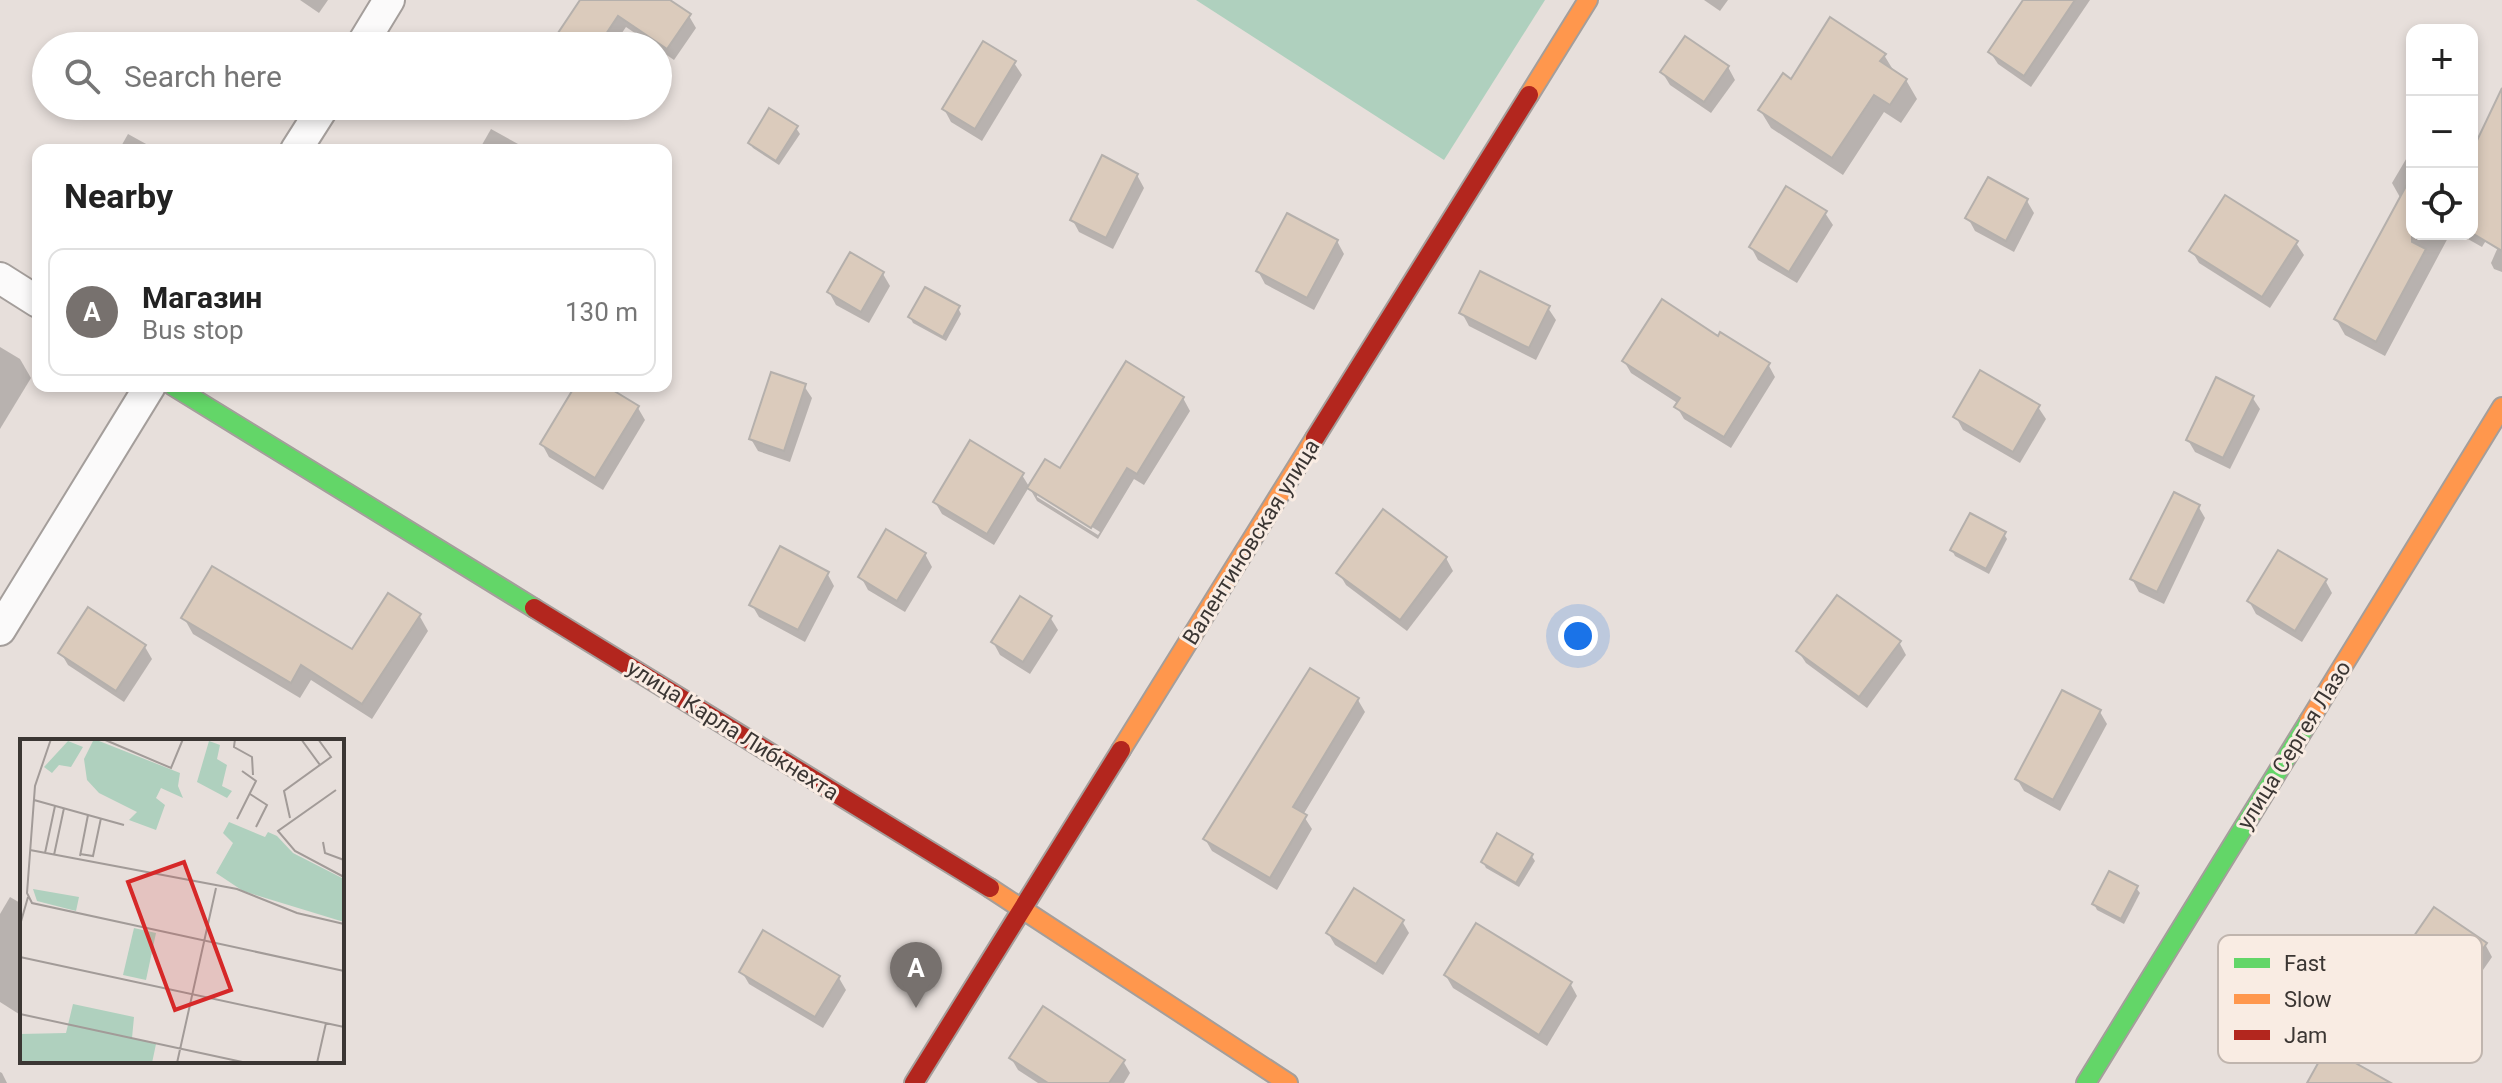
<!DOCTYPE html>
<html lang="en">
<head>
<meta charset="utf-8">
<style>
	body { margin:0; font-family:Roboto,sans-serif; background:#f2f2f2; color:#222 }
	.controls { position:absolute; right:24px; top:24px; display:grid; overflow:hidden; border-radius:16px; box-shadow:0 4px 12px #0003 }
	.controls button { width:72px; height:72px; display:grid; place-items:center; padding:0; border:0; border-bottom:2px solid #e0e0e0; background:#fff; color:#222; font:40px sans-serif }
	.you { position:absolute; left:1578px; top:636px; width:28px; height:28px; margin:-20px; border:6px solid #fff; border-radius:50%; background:#1a73e8; box-shadow:0 0 0 12px #1a73e833 }
	.badge { display:grid; place-items:center; width:52px; height:52px; border-radius:50%; background:#77716e; color:#fff; font-size:26px; font-weight:700 }
	.pin { position:absolute; translate:-50% -66px; filter:drop-shadow(0 2px 4px #0008) }
	.pin::after { content:''; position:absolute; top:42px; width:28px; height:24px; background:inherit; clip-path:polygon(0 0,100% 0,50% 100%) }
	.list { margin:0; padding:0; list-style:none }
	h2 { display:flex; justify-content:space-between; align-items:center; height:104px; margin:0; padding:0 32px; font-size:34px }
	h2 small { font-size:26px; font-weight:400; color:#767676 }
	.list li { display:grid; grid-template-columns:52px 1fr auto; gap:24px; align-items:center; box-sizing:border-box; height:128px; margin:0 16px 16px; padding:0 16px; border:2px solid #e0e0e0; border-radius:16px }
	.list b { display:block; font-size:30px; white-space:nowrap }
	.list p { margin:0; font-size:26px; white-space:nowrap; color:#767676 }
	.list em { font-size:26px; font-style:normal; color:#767676 }
	.icon { flex:none; width:44px; height:44px; fill:none; stroke:currentColor; stroke-width:2; stroke-linecap:round; stroke-linejoin:round }
	.map { position:relative; flex:none; width:2502px; height:1083px; overflow:hidden }
	.search { position:absolute; background:#fff; box-shadow:0 4px 12px #0003; left:32px; top:32px; width:640px; height:88px; display:flex; align-items:center; gap:20px; box-sizing:border-box; padding:0 28px; border-radius:44px; color:#767676; font-size:30px }
	.panel { position:absolute; background:#fff; box-shadow:0 4px 12px #0003; left:32px; top:144px; width:640px; height:248px; border-radius:16px }
	.map>svg:first-child { display:block }
</style>
</head>
<body>
<div class="map">
<svg width="2502" height="1083" viewBox="0 0 2502 1083">
	<rect width="100%" height="100%" fill="#e7dfdb"/>
	<polygon fill="#afd0be" points="1196,0 1545,0 1444,160"/>
	<g fill="#0003" fill-rule="evenodd">
		<polygon points="300,0 328,0 319,13"/>
		<polygon points="583,0 666,0 689,16 696,28 674,60 658,49 658,46 654,46 626,27 613,46 569,46 561,33"/>
		<polygon points="1704,0 1728,0 1720,11"/>
		<polygon points="2026,0 2090,0 2031,87 1998,64 1990,52"/>
		<polygon points="1884,55 1895,73 1906,80 1917,99 1901,123 1884,112 1843,175 1771,128 1760,110 1791,81"/>
		<polygon points="1014,63 1022,75 982,141 951,122 944,109"/>
		<polygon points="1728,67 1735,80 1711,113 1670,85 1662,72"/>
		<polygon points="2502,93 2502,214 2482,247 2459,234 2472,234 2472,144 2477,146"/>
		<polygon points="796,128 800,134 779,165 753,148 750,143"/>
		<polygon points="491,129 529,150 479,150"/>
		<polygon points="128,134 157,150 119,150"/>
		<polygon points="2412,149 2412,234 2450,234 2385,356 2345,335 2336,319 2401,199 2392,183"/>
		<polygon points="1137,175 1144,188 1113,249 1079,232 1072,219"/>
		<polygon points="2027,201 2034,213 2014,252 1975,231 1968,218"/>
		<polygon points="1825,213 1833,225 1797,283 1758,260 1751,247"/>
		<polygon points="2502,238 2502,272 2494,269 2491,263"/>
		<polygon points="1337,241 1344,254 1314,310 1265,284 1258,271"/>
		<polygon points="2296,243 2304,255 2270,308 2199,263 2192,251"/>
		<polygon points="883,274 890,286 869,323 836,305 829,292"/>
		<polygon points="958,308 961,314 946,341 913,323 910,317"/>
		<polygon points="1548,308 1556,320 1536,360 1469,326 1462,313"/>
		<polygon points="1718,339 1768,364 1775,377 1731,448 1684,419 1677,407 1679,404 1631,373 1624,361"/>
		<polygon points="0,347 20,359 31,378 0,429"/>
		<polygon points="578,386 602,386 638,408 645,420 603,490 549,457 542,444"/>
		<polygon points="804,386 812,398 790,462 758,451 751,439"/>
		<polygon points="2252,397 2260,409 2230,469 2195,452 2188,440"/>
		<path d="M 1183,398 L 1190,411 L 1144,485 L 1134,479 L 1098,539 L 1037,501 L 1029,487 L 994,545 L 942,514 L 935,502 L 1022,475 L 1030,488 ZM 1037,492 L 1100,532 L 1098,535 L 1037,497 Z"/>
		<polygon points="2038,407 2046,419 2020,463 1963,430 1956,417"/>
		<polygon points="2198,506 2205,518 2164,604 2139,592 2132,579"/>
		<polygon points="2004,534 2007,539 1989,574 1955,556 1952,550"/>
		<polygon points="925,554 932,567 905,612 868,590 861,577"/>
		<polygon points="1446,558 1453,571 1407,631 1346,585 1339,573"/>
		<polygon points="827,573 834,586 805,642 759,617 752,605"/>
		<polygon points="2325,580 2332,593 2302,642 2256,614 2249,601"/>
		<polygon points="419,615 428,631 372,719 311,680 300,698 193,634 184,618 353,651"/>
		<polygon points="1050,617 1058,630 1030,674 1000,655 993,642"/>
		<polygon points="1899,642 1906,655 1867,708 1806,663 1798,651"/>
		<polygon points="145,647 152,659 124,702 68,665 61,653"/>
		<polygon points="1358,700 1365,712 1303,815 1312,829 1277,890 1212,851 1205,839"/>
		<polygon points="2100,712 2107,724 2060,811 2024,791 2017,779"/>
		<polygon points="1531,855 1535,861 1519,887 1486,868 1483,862"/>
		<polygon points="2136,888 2140,893 2124,924 2097,910 2094,904"/>
		<polygon points="10,897 22,904 22,1016 0,1002 0,914"/>
		<polygon points="1402,921 1409,933 1383,975 1335,945 1328,933"/>
		<polygon points="2485,944 2492,957 2465,996 2415,962 2407,950"/>
		<polygon points="742,972 839,978 846,990 823,1028 749,984"/>
		<polygon points="1446,976 1570,983 1577,996 1547,1046 1453,988"/>
		<polygon points="1011,1058 1123,1061 1130,1073 1124,1083 1038,1083 1018,1070"/>
		<polygon points="0,1072 2,1073 7,1083 0,1083"/>
	</g>
	<g fill="#dbcbbc" stroke="#b5b0ac" stroke-width="2">
		<polygon points="580,0 670,0 691,14 667,49 618,16 598,46 578,46 558,33"/>
		<polygon points="2023,0 2075,0 2024,76 1988,52"/>
		<polygon points="1830,17 1886,54 1880,61 1907,79 1890,105 1874,95 1832,158 1758,110 1783,73 1791,79"/>
		<polygon points="1685,36 1729,66 1704,102 1660,72"/>
		<polygon points="983,41 1016,61 975,129 942,109"/>
		<polygon points="2502,88 2502,251 2472,233 2472,151"/>
		<polygon points="769,108 798,126 776,161 748,143"/>
		<polygon points="1102,155 1138,174 1106,238 1070,220"/>
		<polygon points="2412,175 2412,242 2426,249 2376,342 2334,319"/>
		<polygon points="1988,177 2028,199 2006,241 1965,218"/>
		<polygon points="1786,186 1827,211 1789,272 1749,247"/>
		<polygon points="2225,195 2298,241 2262,297 2189,251"/>
		<polygon points="1287,213 1338,240 1307,298 1256,271"/>
		<polygon points="850,252 884,272 861,312 827,292"/>
		<polygon points="1480,271 1550,306 1529,348 1459,313"/>
		<polygon points="925,287 960,306 943,337 908,317"/>
		<polygon points="1662,299 1718,336 1720,332 1770,363 1724,437 1674,407 1680,398 1622,361"/>
		<polygon points="1126,361 1184,397 1137,474 1127,468 1091,528 1027,488 1045,459 1060,468"/>
		<polygon points="1980,370 2040,405 2013,452 1953,417"/>
		<polygon points="771,372 806,384 784,451 749,439"/>
		<polygon points="2216,377 2254,396 2223,458 2186,440"/>
		<polygon points="575,386 606,386 639,406 595,478 540,444"/>
		<polygon points="970,440 1024,473 987,534 933,502"/>
		<polygon points="2174,492 2200,505 2157,592 2130,579"/>
		<polygon points="1383,509 1447,557 1400,620 1336,573"/>
		<polygon points="1970,513 2006,532 1986,569 1950,550"/>
		<polygon points="886,529 926,553 897,601 858,577"/>
		<polygon points="780,546 829,572 798,630 749,605"/>
		<polygon points="2278,550 2327,579 2295,631 2247,601"/>
		<polygon points="212,566 352,649 388,593 421,614 362,704 301,665 291,683 181,618"/>
		<polygon points="1837,595 1901,641 1859,697 1796,651"/>
		<polygon points="1020,596 1052,616 1023,662 991,642"/>
		<polygon points="88,607 146,645 116,691 58,653"/>
		<polygon points="1310,668 1359,698 1293,807 1307,815 1270,878 1203,839"/>
		<polygon points="2062,690 2101,710 2053,800 2015,779"/>
		<polygon points="1497,833 1533,854 1516,883 1481,862"/>
		<polygon points="2109,871 2138,886 2121,919 2092,904"/>
		<polygon points="1354,888 1404,920 1376,964 1326,933"/>
		<polygon points="2434,907 2487,943 2457,985 2405,949"/>
		<polygon points="1476,923 1572,982 1539,1035 1444,975"/>
		<polygon points="763,930 840,976 815,1017 739,972"/>
		<polygon points="1043,1006 1125,1060 1109,1083 1048,1083 1009,1058"/>
		<polygon points="2327,1047 2391,1083 2307,1083"/>
	</g>
	<g fill="none" stroke-linecap="round" stroke-linejoin="round">
		<g stroke="#a49e9b" stroke-width="34">
			<g id="street">
				<polyline points="361,46 389,0"/>
				<polyline points="296,150 324,106"/>
				<polyline points="0,278 38,302"/>
				<polyline points="0,630 150,386"/>
			</g>
		</g>
		<g stroke="#a49e9b" stroke-width="22">
			<g id="fast">
				<polyline points="173,386 534,608"/>
				<polyline points="2086,1083 2309,721"/>
			</g>
		</g>
		<g stroke="#a49e9b" stroke-width="22">
			<g id="slow">
				<polyline points="1529,95 1588,0"/>
				<polyline points="2309,721 2502,407"/>
				<polyline points="1121,750 1315,438"/>
				<polyline points="990,888 1288,1083"/>
			</g>
		</g>
		<g stroke="#a49e9b" stroke-width="22">
			<g id="jam">
				<polyline points="1315,438 1529,95"/>
				<polyline points="534,608 990,888"/>
				<polyline points="914,1083 1121,750"/>
			</g>
		</g>
		<use href="#street" stroke="#fbfafa" stroke-width="30"/>
		<use href="#fast" stroke="#63d668" stroke-width="18"/>
		<use href="#slow" stroke="#ff974d" stroke-width="18"/>
		<use href="#jam" stroke="#b3261e" stroke-width="18"/>
	</g>
	<g text-anchor="middle" dominant-baseline="central" stroke-width="6" stroke-linejoin="round" paint-order="stroke">
		<g font-size="22" fill="#3b3633" stroke="#f9ece3">
			<text transform="translate(1251 542) rotate(-58)">Валентиновская улица</text>
			<text transform="translate(733 730) rotate(32)">улица Карла Либкнехта</text>
			<text transform="translate(2294 745) rotate(-58)">улица Сергея Лазо</text>
		</g>
	</g>
	<g transform="translate(20 739)">
		<rect width="324" height="324" fill="#e7dfdb"/>
		<path d="M 114,189 L 136,194 L 126,241 L 103,236 Z" fill="#afd0be"/>
		<path d="M 74,0 L 160,34 L 158,47 L 163,59 L 141,49 L 136,59 L 145,66 L 136,91 L 109,81 L 117,73 L 79,54 L 67,41 L 64,20 ZM 48,2 L 63,8 L 51,28 L 39,26 L 32,34 L 24,28 ZM 189,2 L 200,6 L 197,20 L 207,26 L 202,47 L 212,52 L 207,59 L 177,43 ZM 209,83 L 245,98 L 248,93 L 257,97 L 273,114 L 324,140 L 324,183 L 223,152 L 196,134 L 213,104 L 203,94 ZM 13,150 L 59,158 L 56,172 L 17,162 ZM 53,265 L 114,278 L 112,299 L 136,305 L 132,324 L 0,324 L 0,295 L 46,294 Z" fill="#afd0be"/>
		<path fill="none" stroke="#a29b98" stroke-width="2" d="M 31,0 L 15,47 L 7,154 L 12,164 L 324,232M 83,0 L 151,29 L 163,0M 215,0 L 214,8 L 232,18 L 233,36M 281,0 L 300,26M 316,51 L 258,92 L 275,112 L 324,138M 230,55 L 247,66 L 236,88M 14,61 L 104,86M 270,79 L 264,52 L 311,18 L 298,0M 217,80 L 236,42 L 222,32M 303,103 L 305,114 L 324,121M 10,111 L 217,150 L 277,174 L 324,185M 25,114 L 35,67M 60,115 L 73,117 L 81,79M 34,116 L 44,69M 60,117 L 68,76M 0,186 L 8,158M 0,218 L 324,288M 0,275 L 227,324M 157,324 L 196,149M 297,324 L 306,284"/>
		<path fill="#d62828" fill-opacity="0.15" stroke="#d62828" stroke-width="4" d="M 164,123 L 211,251 L 155,271 L 108,143 Z"/>
		<rect width="324" height="324" fill="none" stroke="#3b3633" stroke-width="4"/>
	</g>
	<rect x="2218" y="935" width="264" height="128" rx="12" fill="#f9ece3" stroke="#c0b5ae" stroke-width="2"/>
	<rect x="2234" y="958" width="36" height="10" fill="#63d668"/>
	<rect x="2234" y="994" width="36" height="10" fill="#ff974d"/>
	<rect x="2234" y="1030" width="36" height="10" fill="#b3261e"/>
	<g font-size="22" fill="#3b3633">
		<text x="2284" y="971">Fast</text>
		<text x="2284" y="1007">Slow</text>
		<text x="2284" y="1043">Jam</text>
	</g>
</svg>
<div class="controls">
<button>+</button>
<button>−</button>
<button><svg class="icon" aria-label="locate" viewBox="0 0 24 24"><circle cx="12" cy="12" r="6"/><path d="M12 2v4M12 18v4M2 12h4M18 12h4"/></svg></button>
</div>
<div class="you"></div>
<div class="pin badge" style="left:916px;top:1008px">A</div>
<div class="search"><svg class="icon" aria-label="search" viewBox="0 0 24 24"><circle cx="10" cy="10" r="6"/><path d="M15 15l6 6"/></svg>Search here</div>
<section class="panel">
<h2>Nearby<small></small></h2>
<ul class="list">
<li><span class="badge">A</span><div><b>Магазин</b><p>Bus stop</p></div><em>130 m</em></li>
</ul>
</section>
</div>
</body>
</html>
